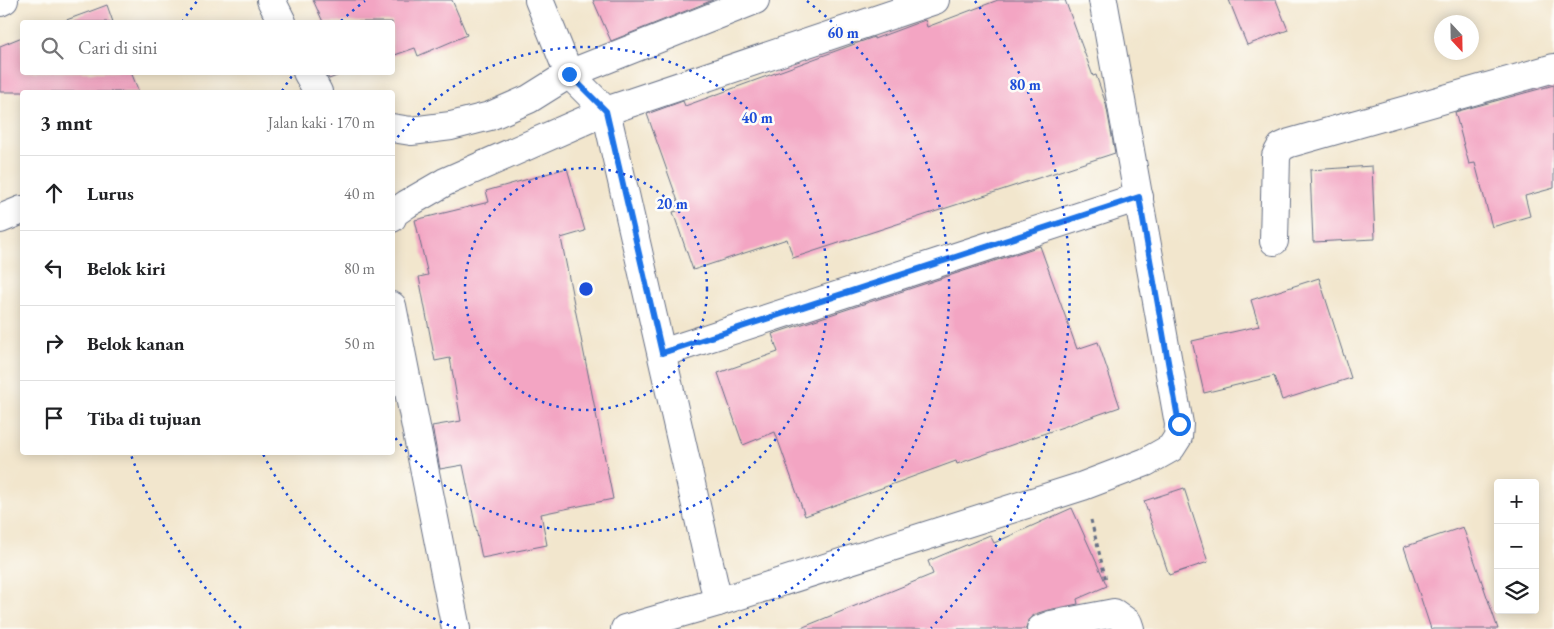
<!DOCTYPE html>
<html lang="id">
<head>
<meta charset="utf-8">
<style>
	body { margin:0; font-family:"EB Garamond",serif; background:#f2f2f2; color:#202124 }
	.controls { position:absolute; right:15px; bottom:15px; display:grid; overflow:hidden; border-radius:5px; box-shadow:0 2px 12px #0003 }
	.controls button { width:45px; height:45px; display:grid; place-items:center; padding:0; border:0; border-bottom:1px solid #e0e0e0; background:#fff; color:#202124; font:25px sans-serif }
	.compass { position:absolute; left:1434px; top:15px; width:45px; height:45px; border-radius:50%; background:#fff; box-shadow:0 2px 12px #0003; rotate:158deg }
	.stop { position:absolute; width:15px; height:15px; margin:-11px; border:4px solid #1a73e8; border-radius:50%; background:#fff }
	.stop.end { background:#1a73e8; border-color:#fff; box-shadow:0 1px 5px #0008 }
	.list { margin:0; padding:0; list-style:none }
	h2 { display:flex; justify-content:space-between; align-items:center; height:65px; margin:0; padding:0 20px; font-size:21px }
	h2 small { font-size:16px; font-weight:400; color:#757577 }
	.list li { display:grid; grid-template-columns:32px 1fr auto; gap:15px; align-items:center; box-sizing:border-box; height:75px; padding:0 20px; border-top:1px solid #e0e0e0 }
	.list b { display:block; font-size:19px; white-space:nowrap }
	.list em { font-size:16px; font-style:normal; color:#757577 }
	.icon { flex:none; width:28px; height:28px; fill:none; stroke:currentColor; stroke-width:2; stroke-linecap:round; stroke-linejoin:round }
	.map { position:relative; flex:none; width:1554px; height:629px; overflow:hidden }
	.search { position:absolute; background:#fff; box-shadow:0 2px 12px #0003; left:20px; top:20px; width:375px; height:55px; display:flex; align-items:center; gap:12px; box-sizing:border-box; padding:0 18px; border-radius:5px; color:#757577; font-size:19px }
	.panel { position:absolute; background:#fff; box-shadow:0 2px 12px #0003; left:20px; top:90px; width:375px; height:365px; border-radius:5px }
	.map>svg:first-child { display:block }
</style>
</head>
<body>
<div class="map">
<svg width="1554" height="629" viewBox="0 0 1554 629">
	<rect width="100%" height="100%" fill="#fdfcf7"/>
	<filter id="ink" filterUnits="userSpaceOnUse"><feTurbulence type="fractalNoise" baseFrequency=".02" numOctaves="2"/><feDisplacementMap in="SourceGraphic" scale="10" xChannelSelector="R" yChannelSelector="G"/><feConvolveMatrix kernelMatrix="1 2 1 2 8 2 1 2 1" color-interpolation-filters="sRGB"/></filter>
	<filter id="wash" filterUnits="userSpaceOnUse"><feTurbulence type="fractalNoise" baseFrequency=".0096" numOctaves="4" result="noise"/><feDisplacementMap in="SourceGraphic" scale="20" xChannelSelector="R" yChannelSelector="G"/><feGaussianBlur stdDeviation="1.12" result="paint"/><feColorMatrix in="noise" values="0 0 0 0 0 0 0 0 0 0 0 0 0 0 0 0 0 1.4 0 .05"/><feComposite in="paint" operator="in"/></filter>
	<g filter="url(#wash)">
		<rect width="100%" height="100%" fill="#f2e6cd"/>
		<g id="blocks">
			<g fill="#f3a5c3">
				<polygon points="313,0 452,0 467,35 418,56 415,48 392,56 392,22 323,22"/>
				<polygon points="593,0 713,0 611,41"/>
				<polygon points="998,0 1065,0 1093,76 1096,75 1106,104 1115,153 793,258 787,239 693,270 673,212 681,210 647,114 683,101 685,106 874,37 874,39 925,20 927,27"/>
				<polygon points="1229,0 1276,0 1288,30 1247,45"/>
				<polygon points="107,5 113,22 61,22 91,11"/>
				<polygon points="22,37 22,72 131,72 139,92 0,92 0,46"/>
				<polygon points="325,72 347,72 329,79"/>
				<polygon points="1554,85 1554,188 1525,196 1530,216 1492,227 1475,163 1469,164 1455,112"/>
				<polygon points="1372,166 1375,239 1313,242 1310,170"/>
				<polygon points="567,168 585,231 561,238 613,499 541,514 547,545 482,558 463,465 440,469 432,426 461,421 450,358 435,361 419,277 428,275 415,220 489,202 486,191"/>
				<polygon points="1040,246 1077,349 1098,342 1120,407 957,464 956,461 805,516 775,432 743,445 718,373 778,352 772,334"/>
				<polygon points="1319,278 1351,378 1282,400 1274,376 1204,393 1192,341 1259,326 1251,300"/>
				<polygon points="1184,488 1208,562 1169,575 1144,501"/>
				<polygon points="1072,508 1107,586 1077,599 1078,604 1048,610 1035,614 1028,620 1026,629 802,629 801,628 933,574 928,561 990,535 994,543"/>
				<polygon points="1463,527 1498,629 1431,629 1404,547"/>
			</g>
		</g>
	</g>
	<g filter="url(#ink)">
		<use href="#blocks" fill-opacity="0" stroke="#666f85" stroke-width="1"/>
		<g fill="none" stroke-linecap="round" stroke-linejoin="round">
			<g stroke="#666f85" stroke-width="30">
				<g id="street">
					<polyline points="271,0 282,22"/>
					<polyline points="539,0 569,74 606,111 718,602"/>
					<polyline points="0,2 4,0"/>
					<polyline points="307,72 318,92"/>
					<polyline points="392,128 411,131 451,126 490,116 529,99 569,74 755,0"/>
					<polyline points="392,218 394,213 407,204 445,182 606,111 935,0"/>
					<polyline points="0,219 22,210"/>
					<polyline points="1274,241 1276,156 1281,147 1290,143 1554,68"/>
					<polyline points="392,306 456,629"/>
					<polyline points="662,353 1139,197"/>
					<polyline points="625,629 718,602 1083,486 1146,462 1171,448 1178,437 1179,424 1103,0"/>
					<polyline points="1041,629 1051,625 1114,613 1128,623 1130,629"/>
				</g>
			</g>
			<polyline stroke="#666f85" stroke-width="3" stroke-dasharray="4 4" stroke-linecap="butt" points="1091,520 1106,580"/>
			<use href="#street" stroke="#fff" stroke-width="28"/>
		</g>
	</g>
	<g fill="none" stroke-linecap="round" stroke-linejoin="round" filter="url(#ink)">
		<polyline stroke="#1a73e8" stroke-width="6" points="569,74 606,111 662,353 1139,197 1179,424"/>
	</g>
	<g fill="none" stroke="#1d4ed8" stroke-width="2.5" stroke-dasharray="2.5 5">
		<circle cx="586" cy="289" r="121"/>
		<path d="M393 143A242 242 0 1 1 393 435"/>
		<path d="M456 628A363 363 0 0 1 263 454M282 91A363 363 0 0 1 294 73M341 21A363 363 0 0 1 365 1M807 1A363 363 0 0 1 716 628"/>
		<path d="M241 628A484 484 0 0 1 131 455M182 22A484 484 0 0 1 197 1M975 1A484 484 0 0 1 931 628"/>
	</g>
	<circle cx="586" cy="289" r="8" fill="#1d4ed8" stroke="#fdfcf7" stroke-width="2.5"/>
	<g font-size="15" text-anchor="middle" font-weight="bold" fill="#1d4ed8" stroke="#fdfcf7" stroke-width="5" stroke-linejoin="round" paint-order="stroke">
		<text x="843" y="38">60 m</text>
		<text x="1025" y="90">80 m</text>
		<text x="757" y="123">40 m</text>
		<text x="672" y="209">20 m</text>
	</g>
</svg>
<div class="controls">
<button>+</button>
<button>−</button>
<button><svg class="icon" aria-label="layers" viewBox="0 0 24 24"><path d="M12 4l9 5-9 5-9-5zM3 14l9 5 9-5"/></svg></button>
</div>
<svg class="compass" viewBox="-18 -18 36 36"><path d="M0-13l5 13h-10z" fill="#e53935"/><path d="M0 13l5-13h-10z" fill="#757577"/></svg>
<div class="stop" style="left:1179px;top:424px"></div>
<div class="stop end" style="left:569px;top:74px"></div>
<div class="search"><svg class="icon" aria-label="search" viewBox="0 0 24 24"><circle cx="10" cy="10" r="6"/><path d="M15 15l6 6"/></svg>Cari di sini</div>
<section class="panel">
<h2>3 mnt<small>Jalan kaki · 170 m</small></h2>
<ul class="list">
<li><svg class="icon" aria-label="ahead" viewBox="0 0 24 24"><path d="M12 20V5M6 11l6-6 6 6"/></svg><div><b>Lurus</b></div><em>40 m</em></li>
<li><svg class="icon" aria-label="left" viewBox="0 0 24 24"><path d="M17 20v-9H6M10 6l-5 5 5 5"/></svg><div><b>Belok kiri</b></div><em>80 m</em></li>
<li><svg class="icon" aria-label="right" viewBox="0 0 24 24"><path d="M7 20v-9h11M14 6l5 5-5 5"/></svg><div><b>Belok kanan</b></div><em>50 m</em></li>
<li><svg class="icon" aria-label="arrive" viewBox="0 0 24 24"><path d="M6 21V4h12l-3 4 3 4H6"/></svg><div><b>Tiba di tujuan</b></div></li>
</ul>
</section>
</div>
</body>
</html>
